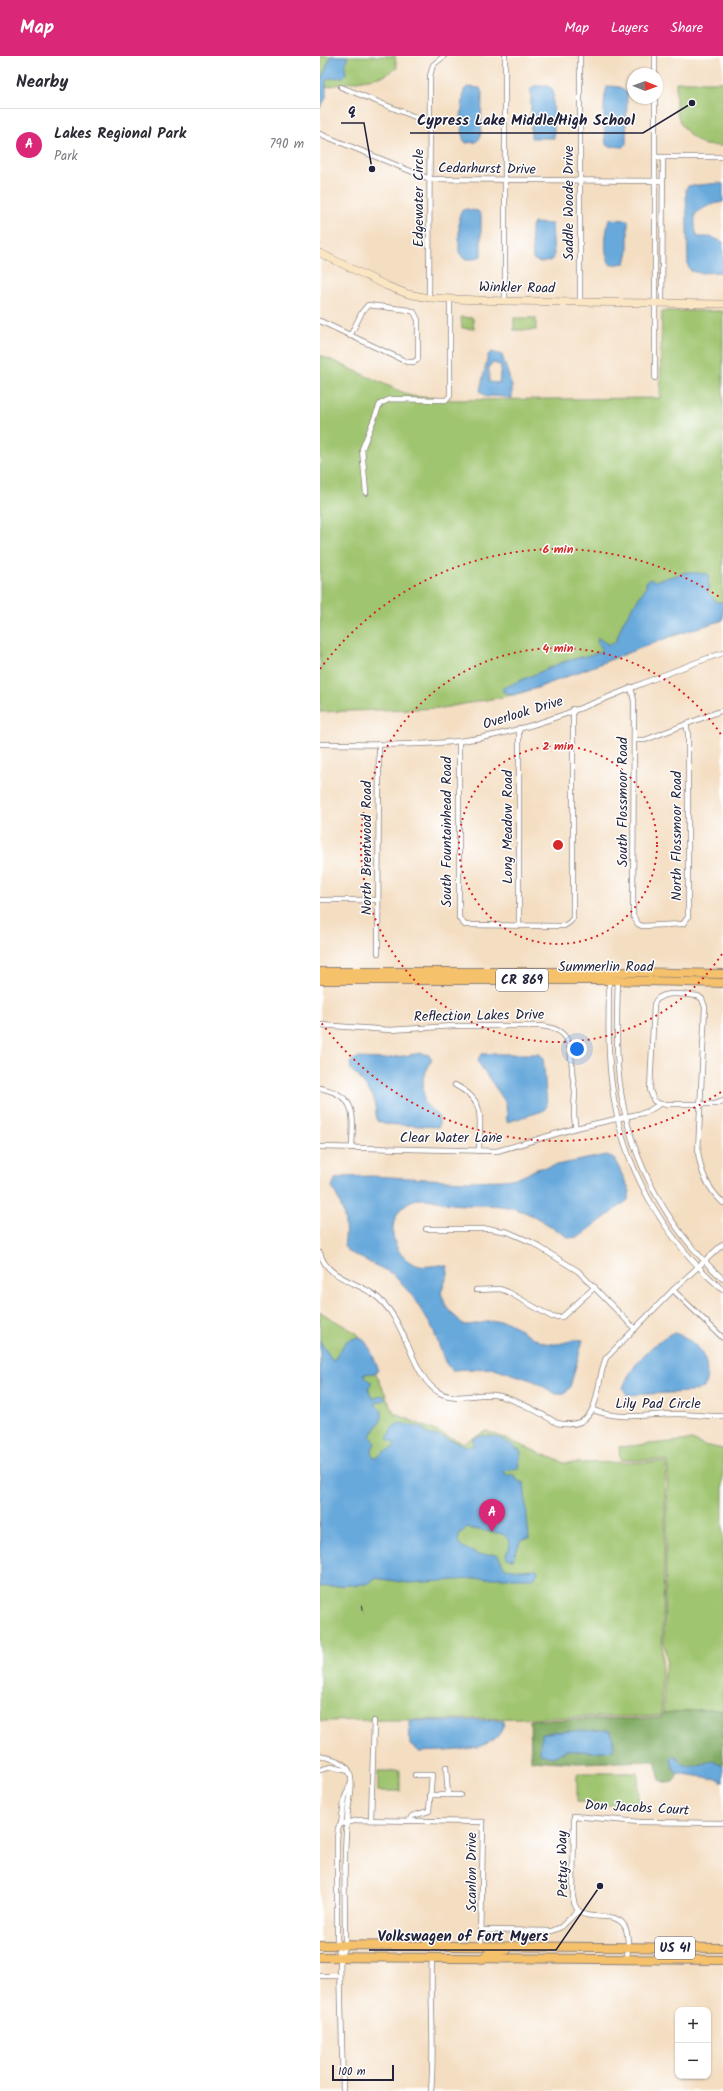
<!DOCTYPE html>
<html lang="en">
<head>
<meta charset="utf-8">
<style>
	body { margin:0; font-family:Kalam,sans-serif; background:#f2f2f3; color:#2b2b33 }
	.controls { position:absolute; right:12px; bottom:12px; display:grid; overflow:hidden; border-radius:8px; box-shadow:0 1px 3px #0004 }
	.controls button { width:36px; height:36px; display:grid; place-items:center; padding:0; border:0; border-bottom:1px solid #e1e1e2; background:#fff; color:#2b2b33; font:20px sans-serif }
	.compass { position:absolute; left:307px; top:12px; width:36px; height:36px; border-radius:50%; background:#fff; box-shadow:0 1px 3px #0004; rotate:91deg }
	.scale { position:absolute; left:12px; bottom:10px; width:62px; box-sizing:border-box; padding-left:4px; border:2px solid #22223b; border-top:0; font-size:11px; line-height:14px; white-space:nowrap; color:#22223b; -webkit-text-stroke:3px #fff; paint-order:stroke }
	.you { position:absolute; left:257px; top:993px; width:14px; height:14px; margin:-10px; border:3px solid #fff; border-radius:50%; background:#1a73e8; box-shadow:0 0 0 6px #1a73e833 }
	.badge { display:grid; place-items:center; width:26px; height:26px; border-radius:50%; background:#db2777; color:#fff; font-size:13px; font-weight:700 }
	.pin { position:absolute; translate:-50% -33px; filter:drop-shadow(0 1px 2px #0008) }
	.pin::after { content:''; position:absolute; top:21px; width:14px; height:12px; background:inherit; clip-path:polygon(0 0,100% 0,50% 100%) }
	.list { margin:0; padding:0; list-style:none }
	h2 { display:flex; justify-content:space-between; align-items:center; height:52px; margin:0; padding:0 16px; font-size:17px }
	h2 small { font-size:13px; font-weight:400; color:#7c7c81 }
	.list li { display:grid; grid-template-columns:26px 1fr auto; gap:12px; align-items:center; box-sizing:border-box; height:72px; padding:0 16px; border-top:1px solid #e1e1e2 }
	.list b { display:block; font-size:15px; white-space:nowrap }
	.list p { margin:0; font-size:13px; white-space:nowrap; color:#7c7c81 }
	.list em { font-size:13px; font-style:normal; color:#7c7c81 }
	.map { position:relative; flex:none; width:403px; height:2035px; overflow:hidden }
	header { display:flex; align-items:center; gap:24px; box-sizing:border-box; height:56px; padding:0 20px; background:#db2777; color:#fff }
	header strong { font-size:19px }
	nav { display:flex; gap:22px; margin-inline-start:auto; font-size:14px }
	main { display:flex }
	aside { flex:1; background:#fff }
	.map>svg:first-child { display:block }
</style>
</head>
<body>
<header>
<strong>Map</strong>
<nav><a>Map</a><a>Layers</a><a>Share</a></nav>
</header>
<main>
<aside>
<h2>Nearby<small></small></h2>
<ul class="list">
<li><span class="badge">A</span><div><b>Lakes Regional Park</b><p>Park</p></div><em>790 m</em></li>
</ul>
</aside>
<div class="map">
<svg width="403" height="2035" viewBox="0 0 403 2035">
	<rect width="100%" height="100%" fill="#fff"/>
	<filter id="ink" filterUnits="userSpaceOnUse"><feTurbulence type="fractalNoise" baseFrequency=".025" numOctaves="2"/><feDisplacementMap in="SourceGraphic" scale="8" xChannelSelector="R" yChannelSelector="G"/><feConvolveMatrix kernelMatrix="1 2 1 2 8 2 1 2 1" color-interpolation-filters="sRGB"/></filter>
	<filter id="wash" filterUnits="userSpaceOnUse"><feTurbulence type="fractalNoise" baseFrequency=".012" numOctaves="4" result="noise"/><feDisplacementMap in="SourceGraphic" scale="16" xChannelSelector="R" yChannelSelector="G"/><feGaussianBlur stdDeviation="0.9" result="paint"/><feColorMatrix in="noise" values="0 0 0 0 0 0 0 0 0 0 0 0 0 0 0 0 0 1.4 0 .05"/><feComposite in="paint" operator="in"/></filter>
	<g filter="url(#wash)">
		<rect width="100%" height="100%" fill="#f4dec2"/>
		<g fill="#a0c56f" stroke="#617455">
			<polygon points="0,0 75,0 77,12 64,20 0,32"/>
			<polygon points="356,26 403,26 403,90 384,89 371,80 361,68 356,55"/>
			<polygon points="342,255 403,255 403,564 349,581 217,632 193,639 122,652 0,656 0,299 91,340 135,344 340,342"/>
			<polygon points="141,261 153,262 154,273 142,272"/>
			<rect x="194" y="262" width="22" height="12"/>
			<polygon points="0,1256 38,1278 74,1357 143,1387 167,1375 244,1407 346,1406 341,1660 0,1665"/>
			<polygon points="372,1384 383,1389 403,1393 403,1655 390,1653 343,1657 344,1618 347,1604 344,1586 348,1406 345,1404 300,1404 299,1391"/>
			<rect x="58" y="1715" width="22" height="20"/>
			<polygon points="262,1717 318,1717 319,1750 313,1752 257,1745 257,1719"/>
		</g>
		<path fill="#80aa62" stroke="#51664e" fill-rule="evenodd" d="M 390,1653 L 403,1655 L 403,1710 C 387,1704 382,1710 366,1710 L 356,1701 L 353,1712 L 357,1717 L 357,1721 L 353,1726 L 348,1727 L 340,1724 L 335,1705 L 257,1707 L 211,1704 L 210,1664 L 341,1662 L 343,1657 ZM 287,1674 L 291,1675 L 293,1694 L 273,1696 L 246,1694 L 242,1697 L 220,1698 Z"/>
		<g fill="#67a9db" stroke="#44668b" fill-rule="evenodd">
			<polygon points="11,0 28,0 25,9 26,18 23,21 6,23 6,42 0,52 0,26"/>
			<polygon points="214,30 228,30 233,34 234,82 211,82 211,32"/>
			<path d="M 288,30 L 300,31 L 307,37 L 306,89 L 304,91 L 287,90 L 286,88 C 284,78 282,36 288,30 Z"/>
			<polygon points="147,31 160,32 162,37 161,77 159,83 156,86 146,87 143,83 141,62 144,34"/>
			<path d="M 400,127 L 403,128 L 403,146 C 392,148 384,151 375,158 C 375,165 374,174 378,181 L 392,181 L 403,186 L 403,216 L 379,217 L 371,215 L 368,210 L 366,133 L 368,130 Z"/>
			<polygon points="146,153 158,155 161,159 161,200 155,203 144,203 139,196 139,161 141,155"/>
			<path d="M 289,163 L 308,164 L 308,196 L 305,207 L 291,209 C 282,198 286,175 289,163 Z"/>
			<path d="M 214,167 L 232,168 L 234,199 L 233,203 C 226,207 219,207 213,203 L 211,173 Z"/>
			<path d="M 172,296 L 182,299 L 192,330 L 192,342 L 173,340 L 166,341 L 160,335 L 168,299 ZM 172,307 L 181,309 L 179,327 L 169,326 L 169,311 Z"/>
			<path d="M 365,516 L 388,518 L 389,538 L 397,546 L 403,546 L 403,564 L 349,581 L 217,632 L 193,639 L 183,636 L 183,632 L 243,606 L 281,596 L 281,591 L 277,586 L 278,582 L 289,589 L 296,585 L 303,566 L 326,531 L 326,526 L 330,523 L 335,525 C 345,521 355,521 365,516 Z"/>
			<polygon points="102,997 109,999 112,1003 103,1022 104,1047 119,1061 119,1071 64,1068 57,1065 54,1042 38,1020 31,1014 30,1007 34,1003 38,1002 63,1003"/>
			<polygon points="162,998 219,998 223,1001 227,1050 223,1055 187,1066 186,1047 158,1006 159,1001"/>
			<path d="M 287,1099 L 294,1102 L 310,1135 L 308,1144 L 259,1181 L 249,1182 C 233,1172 217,1160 199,1154 C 178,1146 154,1151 133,1148 C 120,1147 103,1139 91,1145 C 62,1160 70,1203 100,1210 C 109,1212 119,1207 127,1210 L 128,1218 L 121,1237 L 127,1252 L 144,1269 C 158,1269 176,1262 187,1266 C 203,1273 214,1287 232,1288 C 243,1289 252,1282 263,1284 L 250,1331 L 245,1338 L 236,1338 L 214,1325 L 174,1312 L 131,1314 L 125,1306 L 113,1273 L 93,1241 L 73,1218 L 29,1196 L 24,1190 C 28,1167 23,1151 12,1131 L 15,1123 L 23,1121 L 51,1120 L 145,1125 L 185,1124 L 201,1121 L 216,1113 Z"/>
			<path d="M 352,1277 C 364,1277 381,1292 385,1304 C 388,1313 387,1324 384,1332 L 370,1336 L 307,1339 L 303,1332 C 311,1310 331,1288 352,1277 Z"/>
			<path d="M 38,1281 C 49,1284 53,1301 57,1310 L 58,1314 L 55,1317 L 43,1318 L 52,1327 L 48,1332 L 52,1342 L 55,1342 L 62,1339 L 65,1341 L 65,1344 L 56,1347 L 56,1349 L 62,1355 L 62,1362 L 51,1380 L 55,1387 L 52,1394 L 53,1400 L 57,1402 L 63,1396 L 73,1392 L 75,1387 L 67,1383 L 72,1372 L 79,1367 L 103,1372 L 107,1378 L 123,1381 L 145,1390 L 154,1390 L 153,1383 C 171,1374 186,1385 201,1395 L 198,1413 L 184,1415 L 186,1419 L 194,1419 L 198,1425 L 204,1427 L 209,1483 L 201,1484 L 193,1503 L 187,1502 L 186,1498 L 190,1491 L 188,1483 L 183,1478 L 147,1472 L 140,1477 L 138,1485 L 141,1490 L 158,1499 L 177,1498 L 185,1512 L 202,1514 L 217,1513 L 218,1516 L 216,1520 L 212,1522 L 168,1522 L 89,1527 L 54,1522 L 51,1526 L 46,1528 L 0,1531 L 0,1285 L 11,1302 L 14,1304 L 26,1285 Z"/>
			<path d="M 184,1664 C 183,1699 124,1694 99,1696 L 90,1689 L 89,1665 Z"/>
			<polygon points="287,1674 291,1675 294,1690 293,1694 273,1696 246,1694 233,1701 220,1698 221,1678 232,1676"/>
			<polygon points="354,1700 366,1710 376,1710 392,1705 403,1710 403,1727 397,1723 357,1717 353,1712 351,1702"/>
		</g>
	</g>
	<g filter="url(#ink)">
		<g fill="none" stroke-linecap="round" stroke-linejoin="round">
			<g stroke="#8b807e" stroke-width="6">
				<g id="street">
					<polyline points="185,0 185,245"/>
					<polyline points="260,0 260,246"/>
					<polyline points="335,18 335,0"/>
					<polyline points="21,31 110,67"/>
					<polyline points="0,78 110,123 342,125"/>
					<polyline points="335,101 403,101"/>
					<polyline points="109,242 110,20 113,9 124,0"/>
					<polyline points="342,247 343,102"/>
					<polyline points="0,265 87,306 94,306 98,303 98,264 94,256 89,254 48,249 42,256 30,280"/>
					<polyline points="335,322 335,42"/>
					<polyline points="46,437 42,393 60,348 70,343 126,344 130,340 130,244"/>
					<polyline points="311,631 314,645 313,860 318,868 322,870 363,868 368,861 368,677 366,668"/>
					<polyline points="314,684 325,684 403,654"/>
					<polyline points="139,685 139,862 145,869 244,870 250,866 253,862 253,653"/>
					<path d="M 0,688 C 58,688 118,692 175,679 C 254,661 327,622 403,597"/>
					<polyline points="0,844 58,844"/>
					<polyline points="199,869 199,672"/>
					<polyline points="58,897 59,688"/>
					<path d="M 298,923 C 297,952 296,982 298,1011 C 304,1092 342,1168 403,1223"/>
					<path d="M 289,924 C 289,959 287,995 292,1030 C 301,1108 343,1183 403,1234"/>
					<path d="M 0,969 L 70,974 L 134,970 L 220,970 C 249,972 251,988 252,1013 C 252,1020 254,1027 255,1035 C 255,1048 252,1058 256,1072"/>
					<path d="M 135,1029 C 168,1046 159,1063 159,1095"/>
					<path d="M 0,1032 C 38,1040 33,1059 32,1092"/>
					<path d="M 340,1048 L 334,1045 L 330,1034 L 334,948 C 340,933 365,939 378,940 L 382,943 L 385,951 L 378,1096 C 381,1118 388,1132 403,1147"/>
					<polyline points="0,1091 177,1095 256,1072 327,1056 340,1048 395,1048 403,1045"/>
					<polyline points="106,1173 171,1173 188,1176 211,1186 258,1215 315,1273"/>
					<path d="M 0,1197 C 7,1222 35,1225 53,1238 C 89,1263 89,1320 120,1337 C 138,1346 160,1335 180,1340 C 200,1345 220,1357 237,1367 C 283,1377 274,1329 286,1302 L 353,1234 L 403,1188"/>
					<polyline points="156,1234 180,1233 188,1236 232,1261 242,1261 275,1231"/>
					<polyline points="353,1234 403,1282"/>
					<path d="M 273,1354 C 301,1365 327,1358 356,1358 C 372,1358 387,1361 403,1360"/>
					<path d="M 0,1699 C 10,1703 24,1704 29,1715 C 34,1726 30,1742 28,1754 C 23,1799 25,1844 25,1889 L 20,1902"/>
					<polyline points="126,1711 128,1739"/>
					<polyline points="0,1714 11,1711 29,1715"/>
					<polyline points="110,1739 140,1739"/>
					<polyline points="51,1764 54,1665"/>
					<polyline points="89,1765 92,1760 109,1755 112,1719 95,1719"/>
					<polyline points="21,1768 25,1741 30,1729"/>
					<polyline points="162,1874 232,1875 241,1871 258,1855"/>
					<path d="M 307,1904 C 308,1894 309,1882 306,1873 C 296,1847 257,1876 253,1841 L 254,1760 L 319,1766 L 403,1767"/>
					<polyline points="0,1920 20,1920"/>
					<polyline points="23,2035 20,1902 17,1889 17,1783 18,1772 21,1768 39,1764 163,1766 161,1890"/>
					<path d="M 111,2035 C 115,1991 110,1947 112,1902"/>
				</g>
			</g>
			<g stroke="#8b807e" stroke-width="8">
				<polyline id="secondary" points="0,197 67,230 88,238 109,242 185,245 403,248"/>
			</g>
			<g stroke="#8b807e" stroke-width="10">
				<g id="primary">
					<polyline points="0,916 311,916 403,918"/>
					<polyline points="0,924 289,924 403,927"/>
					<polyline points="0,1889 403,1892"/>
					<polyline points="0,1901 403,1904"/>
					<polyline points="162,1903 169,1897 187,1894"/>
				</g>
			</g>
			<use href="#street" stroke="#fff" stroke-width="4.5"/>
			<use href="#secondary" stroke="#fbe6c4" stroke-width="7"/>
			<use href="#primary" stroke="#f5c16b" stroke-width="8"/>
			<polyline stroke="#22223b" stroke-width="1" stroke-dasharray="6 3" stroke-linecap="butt" points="42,1548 44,1557"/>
		</g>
	</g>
	<g fill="none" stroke="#d62828" stroke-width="2" stroke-dasharray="2 4">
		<circle cx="238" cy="789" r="99"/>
		<path d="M402 898A197 197 0 1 1 402 680"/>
		<path d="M401 1036A296 296 0 0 1 0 965M0 613A296 296 0 0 1 401 542"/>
	</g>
	<g text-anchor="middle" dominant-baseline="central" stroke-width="3" stroke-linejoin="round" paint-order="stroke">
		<g fill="#fff" stroke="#646476" stroke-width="1">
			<rect x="176" y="913" width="52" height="22" rx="3"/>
			<rect x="335" y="1881" width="40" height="22" rx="3"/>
		</g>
		<g font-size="13" font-weight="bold" fill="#22223b">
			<text x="202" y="924">CR 869</text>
			<text x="355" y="1892">US 41</text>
		</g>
		<g font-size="14" fill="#22223b" stroke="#fff">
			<text transform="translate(167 113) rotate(1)">Cedarhurst Drive</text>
			<text transform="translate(99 142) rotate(-90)">Edgewater Circle</text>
			<text transform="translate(249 147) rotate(-90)">Saddle Woode Drive</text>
			<text transform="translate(197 232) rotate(1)">Winkler Road</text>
			<text transform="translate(203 657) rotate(-17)">Overlook Drive</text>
			<text transform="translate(303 746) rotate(-90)">South Flossmoor Road</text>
			<text transform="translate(188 771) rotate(-90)">Long Meadow Road</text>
			<text transform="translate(127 776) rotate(-90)">South Fountainhead Road</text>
			<text transform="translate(357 780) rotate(-90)">North Flossmoor Road</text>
			<text transform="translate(47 792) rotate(-90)">North Brentwood Road</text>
			<text x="286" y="911">Summerlin Road</text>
			<text transform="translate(159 960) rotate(-1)">Reflection Lakes Drive</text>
			<text x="131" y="1082">Clear Water Lane</text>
			<text x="338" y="1348">Lily Pad Circle</text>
			<text transform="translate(317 1752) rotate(3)">Don Jacobs Court</text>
			<text transform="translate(243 1808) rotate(-91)">Pettys Way</text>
			<text transform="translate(152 1816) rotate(-90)">Scanlon Drive</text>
		</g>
	</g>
	<circle cx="238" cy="789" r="6" fill="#d62828" stroke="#fff" stroke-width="2"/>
	<g font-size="12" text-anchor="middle" font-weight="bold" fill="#d62828" stroke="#fff" stroke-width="3" stroke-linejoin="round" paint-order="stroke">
		<text x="238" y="497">6 min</text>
		<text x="238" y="596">4 min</text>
		<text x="238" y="694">2 min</text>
	</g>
	<path fill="none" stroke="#22223b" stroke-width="1.5" d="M52 113L44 67H21M372 47L323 77H90M280 1830L236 1894H49"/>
	<g fill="#22223b" stroke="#fff" stroke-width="1.5">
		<circle cx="52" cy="113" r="4"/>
		<circle cx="372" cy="47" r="4"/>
		<circle cx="280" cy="1830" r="4"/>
	</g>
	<g font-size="15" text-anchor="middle" font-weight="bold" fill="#22223b" stroke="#fff" stroke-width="3" stroke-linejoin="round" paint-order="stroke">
		<text x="32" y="58">q</text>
		<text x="206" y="69">Cypress Lake Middle/High School</text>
		<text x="143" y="1885">Volkswagen of Fort Myers</text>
	</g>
</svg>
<div class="controls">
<button>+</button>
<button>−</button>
</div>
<svg class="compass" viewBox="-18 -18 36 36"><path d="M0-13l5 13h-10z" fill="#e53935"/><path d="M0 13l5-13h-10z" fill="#7c7c81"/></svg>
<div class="scale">100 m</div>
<div class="you"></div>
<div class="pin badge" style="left:172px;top:1476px">A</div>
</div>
</main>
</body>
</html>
